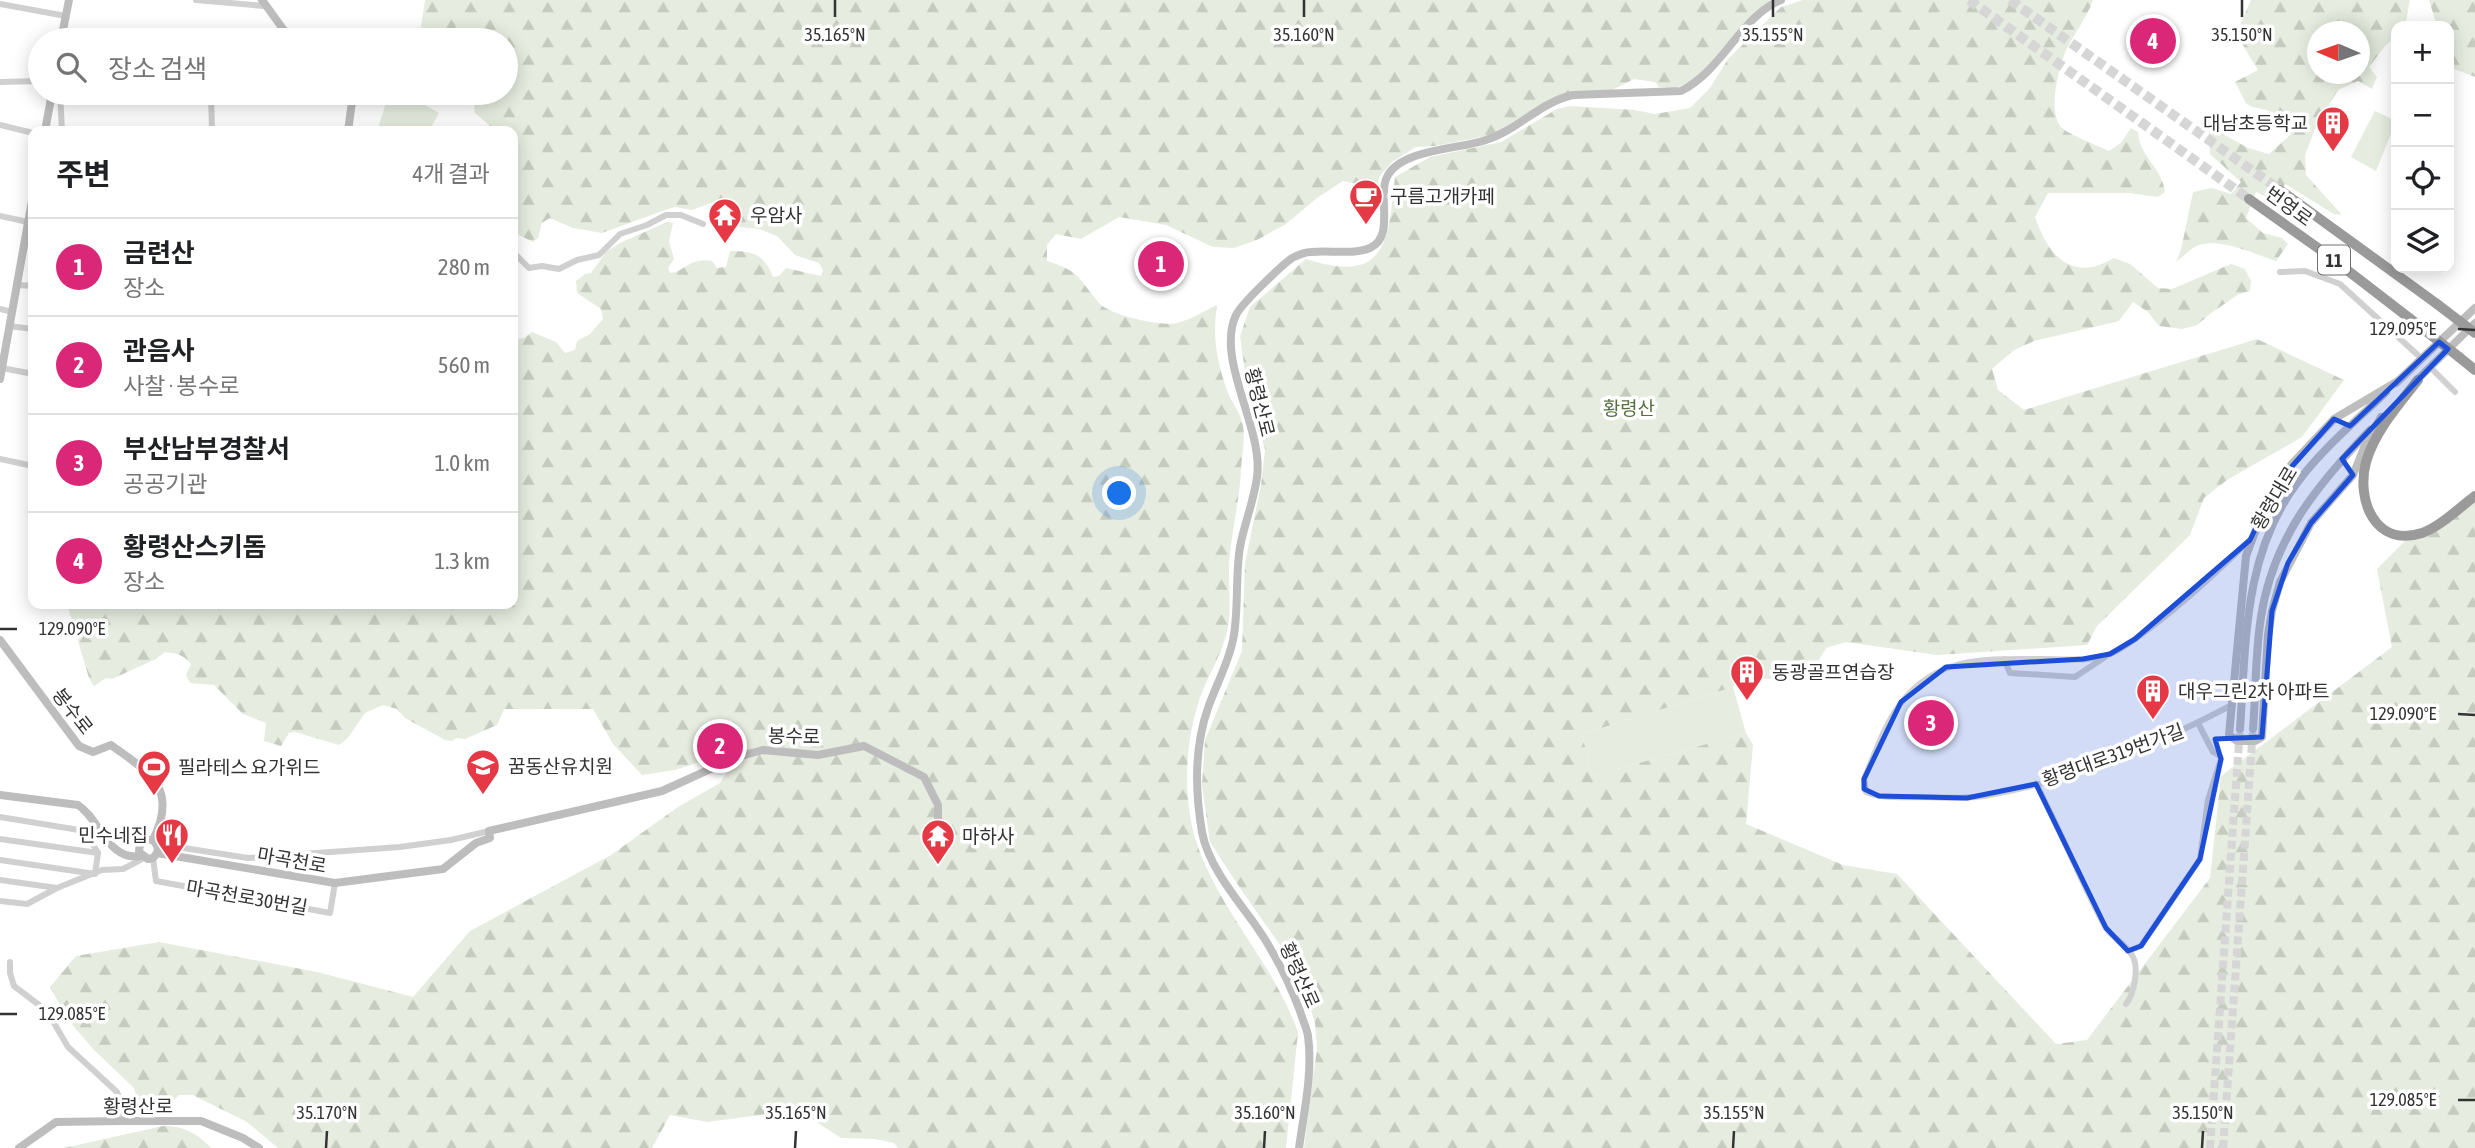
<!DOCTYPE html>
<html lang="ko">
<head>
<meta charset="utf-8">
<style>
	body { margin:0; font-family:"Asap Condensed","Noto Sans KR",sans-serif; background:#f6f6f6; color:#202124 }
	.controls { position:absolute; right:21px; top:21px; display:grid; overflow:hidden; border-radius:14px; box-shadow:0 4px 18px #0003 }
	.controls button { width:63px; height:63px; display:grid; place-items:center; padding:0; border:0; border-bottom:2px solid #e0e0e0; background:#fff; color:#202124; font:35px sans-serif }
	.compass { position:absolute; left:2307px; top:21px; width:63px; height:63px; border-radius:50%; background:#fff; box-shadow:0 4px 18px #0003; rotate:272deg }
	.you { position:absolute; left:1120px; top:494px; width:24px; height:24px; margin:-18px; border:5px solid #fff; border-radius:50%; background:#1a73e8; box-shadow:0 0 0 10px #1a73e833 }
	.badge { display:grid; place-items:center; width:46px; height:46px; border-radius:50%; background:#db2777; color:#fff; font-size:23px; font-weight:700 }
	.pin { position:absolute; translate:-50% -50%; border:4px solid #fff; box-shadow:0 2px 7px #0006 }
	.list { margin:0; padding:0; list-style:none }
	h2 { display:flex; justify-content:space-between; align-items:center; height:91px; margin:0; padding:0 28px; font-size:30px }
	h2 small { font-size:23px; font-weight:400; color:#757577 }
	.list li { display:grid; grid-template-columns:46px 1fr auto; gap:21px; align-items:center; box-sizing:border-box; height:98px; padding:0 28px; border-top:2px solid #e0e0e0 }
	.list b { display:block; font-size:26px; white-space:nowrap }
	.list p { margin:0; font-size:23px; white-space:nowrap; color:#757577 }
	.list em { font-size:23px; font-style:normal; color:#757577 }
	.icon { flex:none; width:38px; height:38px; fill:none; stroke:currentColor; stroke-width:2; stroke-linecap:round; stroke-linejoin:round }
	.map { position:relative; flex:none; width:2475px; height:1148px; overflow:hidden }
	.search { position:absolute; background:#fff; box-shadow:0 4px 18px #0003; left:28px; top:28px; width:490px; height:77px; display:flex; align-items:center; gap:18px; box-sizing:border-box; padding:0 24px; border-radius:38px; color:#757577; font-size:26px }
	.panel { position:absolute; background:#fff; box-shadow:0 4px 18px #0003; left:28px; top:126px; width:490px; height:483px; border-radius:14px }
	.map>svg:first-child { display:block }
</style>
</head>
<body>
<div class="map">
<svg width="2475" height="1148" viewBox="0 0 2475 1148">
	<defs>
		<pattern id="forest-firs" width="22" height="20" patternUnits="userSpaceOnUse" patternTransform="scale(1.75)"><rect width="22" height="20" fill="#e6ecdf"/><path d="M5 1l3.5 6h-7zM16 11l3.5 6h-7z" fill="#c6cbc0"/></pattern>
	</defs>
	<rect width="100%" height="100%" fill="#fff"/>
	<g fill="#e6ecdf">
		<polygon points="386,103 425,105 439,113 429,131 377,131"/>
		<polygon points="2375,111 2396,121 2376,171 2351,157"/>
		<polygon points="1733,687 1746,733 1592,776 1582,734"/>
	</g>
	<g fill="url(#forest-firs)" fill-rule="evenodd">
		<path d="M 425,0 L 1774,0 L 1694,81 L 1675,88 L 1659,87 L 1655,82 L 1634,79 L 1610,91 L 1563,94 L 1550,99 L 1502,130 L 1486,136 L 1435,146 L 1416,147 L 1392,162 L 1379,177 L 1378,189 L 1343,181 L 1317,198 L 1286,224 L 1257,240 L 1234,248 L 1213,247 L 1166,225 L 1119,217 L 1081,239 L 1056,234 L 1047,245 L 1047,261 C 1082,272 1078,279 1100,304 C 1110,315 1162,327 1177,323 C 1190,320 1204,311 1217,305 C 1212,337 1217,363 1228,393 C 1232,403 1239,411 1242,421 C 1246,434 1242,455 1241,469 C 1240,497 1233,525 1230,553 C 1227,577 1232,603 1228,627 C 1223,652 1210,672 1201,695 C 1185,739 1182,796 1196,841 C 1218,909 1274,964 1298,1032 L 1286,1148 L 898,1148 L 894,1143 L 875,1139 L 841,1138 L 809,1117 L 783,1112 L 707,1122 L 670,1115 L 652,1148 L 278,1148 L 247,1122 L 193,1095 L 179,1095 L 162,1112 L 141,1116 L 134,1088 L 94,1050 L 69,1021 L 50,987 L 76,956 L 159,942 L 317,972 L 413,997 L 470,931 L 611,855 L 678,807 L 720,783 L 740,749 L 675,770 L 642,775 L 613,744 L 593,709 L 504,709 L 497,725 L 465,739 L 456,738 L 452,741 L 445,740 L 405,718 L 397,709 L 383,705 L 365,713 L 347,739 L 339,745 L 295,732 L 289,733 L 281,746 L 264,741 L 266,723 L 243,714 L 214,685 L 190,683 L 186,675 L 191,664 C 184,655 176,653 165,652 L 156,659 L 112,679 L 106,678 L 94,686 L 89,678 L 67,604 L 513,604 L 513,330 L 515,339 L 524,338 L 532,332 L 556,342 L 565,353 L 575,350 L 577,341 L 590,334 L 603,319 L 601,309 L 577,293 L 576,281 L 585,274 L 591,273 L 606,252 L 620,243 L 667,222 L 673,223 L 669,241 L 674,259 L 668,268 L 670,273 C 687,271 687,258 712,261 L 717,268 L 726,267 L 730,251 C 753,251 764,254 773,277 L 779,276 L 786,268 L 821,276 L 823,270 L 819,263 L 795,255 L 777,236 L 759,229 L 740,227 L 711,203 L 692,210 L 675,207 L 665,210 L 602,233 L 573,228 L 550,218 L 542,223 L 538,238 L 533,242 L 513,232 L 513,131 L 488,131 L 490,126 L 475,113 L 474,105 L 477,93 L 506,93 L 506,40 L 419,40 Z"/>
		<path d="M 1803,0 L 2093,0 C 2086,20 2073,34 2065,53 C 2058,70 2048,112 2061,127 C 2067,134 2099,146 2109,151 L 2121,143 L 2131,128 L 2138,132 C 2140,158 2162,167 2165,192 L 2158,197 L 2129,193 L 2048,193 L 2035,217 C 2044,243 2060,273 2093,267 C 2100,265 2108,261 2114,258 L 2130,264 L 2158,288 L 2172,289 L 2231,264 L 2245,269 L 2251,281 L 2250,291 L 2239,294 L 2211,313 L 2197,325 L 2182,329 L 2159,326 L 2148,312 L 2133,302 L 2119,321 L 2034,341 L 2014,350 L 1992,369 L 1998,390 L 2024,410 L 2257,339 L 2344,380 L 2302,437 L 2227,480 L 2204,498 L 2190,535 L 2097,626 L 2087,645 L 1937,655 L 1846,642 L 1826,648 L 1807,680 L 1745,678 L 1733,687 L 1582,734 L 1592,776 L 1746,733 L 1753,745 L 1746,824 L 1843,865 L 1897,874 L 2056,1044 L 2087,1040 L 2210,878 L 2221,776 L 2392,647 L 2377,569 L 2407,539 L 2475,500 L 2475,1148 L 1304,1148 L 1317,1048 L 1315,1023 L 1299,972 L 1242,891 L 1210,842 L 1202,785 L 1205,740 L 1242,651 L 1245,563 L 1261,485 L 1265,450 L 1245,372 L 1240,336 L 1250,307 L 1306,259 C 1387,285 1388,242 1395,177 L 1430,157 L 1501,142 L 1557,109 L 1570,106 L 1635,110 L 1655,114 L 1690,108 L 1710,88 L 1728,59 L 1781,7 Z"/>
		<path d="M 2251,0 L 2410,0 L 2405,26 L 2396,26 L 2396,36 L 2385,46 L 2369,67 L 2377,77 L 2372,89 L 2358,81 L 2338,90 L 2315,129 L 2305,155 L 2306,175 L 2342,215 L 2334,214 L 2285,184 L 2275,201 L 2256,192 L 2246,218 L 2263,233 L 2282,238 L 2288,244 L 2276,261 C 2254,254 2223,238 2199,245 C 2192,247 2183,257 2176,262 L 2181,250 L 2193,192 L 2212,188 L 2231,194 L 2241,182 L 2210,154 L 2209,130 L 2214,129 L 2248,148 L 2269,154 L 2289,136 L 2280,120 L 2267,110 L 2252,107 L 2246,103 L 2235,82 L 2258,70 L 2238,37 L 2240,25 ZM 2318,32 L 2360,32 L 2360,74 L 2318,74 Z"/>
		<polygon points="2429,0 2475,0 2475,77 2449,67 2449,26 2437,26"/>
		<path d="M 163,1126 C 184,1126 197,1133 211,1148 L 64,1148 Z"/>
	</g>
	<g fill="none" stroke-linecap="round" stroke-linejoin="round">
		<g stroke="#d6d6d6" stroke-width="8" stroke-dasharray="8 4" stroke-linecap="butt">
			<polyline points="2210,1148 2240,729"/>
			<polyline points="2223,1148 2253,729"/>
		</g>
		<g stroke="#d6d6d6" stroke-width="10" stroke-dasharray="10 5" stroke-linecap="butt">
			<polyline points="1969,0 2249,199"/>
			<polyline points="2010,0 2280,190"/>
		</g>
		<g stroke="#d0d0d0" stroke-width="6">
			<polyline points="196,0 264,6"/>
			<polyline points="0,4 66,16"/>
			<polyline points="0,82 40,81"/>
			<polyline points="60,93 62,131"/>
			<polyline points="211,93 212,131"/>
			<polyline points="0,125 33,133"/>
			<polyline points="0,216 28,222"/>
			<polyline points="513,255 517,256 529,268 542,266 559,269 577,260 599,255 620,234 647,225 666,215 681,215 703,224"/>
			<polyline points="2280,272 2305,271 2340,284 2421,358"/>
			<polyline points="17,285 33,286"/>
			<polyline points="0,309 12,312"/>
			<polyline points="9,326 33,329"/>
			<polyline points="2430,367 2455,392"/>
			<polyline points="2,368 33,374"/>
			<polyline points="0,459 33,466"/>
			<polyline points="2004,659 2010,673 2075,677 2105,657"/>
			<path d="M 2230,706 C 2153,746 2071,782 1984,796 C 1963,799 1941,798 1919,797 C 1902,797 1882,799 1866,792 L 1864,779 C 1874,756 1885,723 1901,703 C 1938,655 1987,659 2042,659 C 2063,659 2090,662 2110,654 C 2125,648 2138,637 2150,628 C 2186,601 2218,571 2250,540"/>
			<path d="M 2036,784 C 2060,830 2080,879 2104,925 C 2111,938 2127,944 2133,957 C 2139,969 2134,994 2126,1004"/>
			<polyline points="0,817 85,831 98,853 95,874 0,860"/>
			<polyline points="0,839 98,853"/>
			<polyline points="158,847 171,846 248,858 400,847 451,840 489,831"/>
			<polyline points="153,858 156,881 330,913 335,883"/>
			<polyline points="0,880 57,888"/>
			<polyline points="0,901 27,904 57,888 102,870 123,869 144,858"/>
			<polyline points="2128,951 2141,946 2200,859 2208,800 2221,759 2220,756 2213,752 2198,723"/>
			<polyline points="10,962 10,973 14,986 47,1011 68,1047 117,1092 123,1107 122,1121"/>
		</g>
		<g stroke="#bdbdbd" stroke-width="8">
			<polyline points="262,0 291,40"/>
			<polyline points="61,40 69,0"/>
			<polyline points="347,93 352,102 348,131"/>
			<polyline points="45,131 52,93"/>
			<polyline points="0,379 33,195"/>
			<polyline points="2415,382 2475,323"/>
			<polyline points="2396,383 2475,308"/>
			<polyline points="2381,417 2364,448 2353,475 2311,523 2280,582 2272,611 2268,635 2262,737 2255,741 2237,741 2229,735 2246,556 2267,500 2291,465 2334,419 2398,381"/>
			<path d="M 0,640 L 79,746 L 93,752 L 111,745 C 149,773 179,787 153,840"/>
			<path d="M 2240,729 C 2246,644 2243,555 2297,483 C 2322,449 2356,421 2386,392"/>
			<path d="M 2253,729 C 2256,692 2255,654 2261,617 C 2273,538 2317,485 2370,430"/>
			<path d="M 0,795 L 78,805 C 100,819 108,862 141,856"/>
			<path d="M 157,853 L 158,847 L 153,840 C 144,839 139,843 139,852 L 148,859 L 153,858 L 157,853 L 335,883 L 443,869 L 476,843 L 490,838 L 489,831 L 662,791 L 737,757 L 763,750 L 818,755 L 864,746 L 924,777 L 938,805 L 938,826"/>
			<polyline points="19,1148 56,1122 122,1121 201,1121 243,1138 259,1148"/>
			<path d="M 1299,1148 C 1304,1112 1313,1072 1308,1036 C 1307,1028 1302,1019 1300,1011 C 1288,979 1274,951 1254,923 C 1235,897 1208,865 1202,832 C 1195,791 1194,748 1208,708 C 1216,685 1228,664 1233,640 C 1239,613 1235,577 1240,547 C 1244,524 1254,501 1257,477 C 1264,429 1215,359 1236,315 C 1242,303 1281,266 1292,258 C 1298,255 1305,252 1311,252 C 1329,250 1353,255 1370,248 C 1396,236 1376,195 1388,175 C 1403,149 1460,149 1486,140 C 1518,130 1540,102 1573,95 L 1681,91 C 1722,71 1741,16 1781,0"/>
		</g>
		<g stroke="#9a9a9a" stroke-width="10">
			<polyline points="2280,190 2437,304"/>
			<polyline points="2249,199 2325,253 2417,324"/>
			<polyline points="2459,357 2475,370"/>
			<path d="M 2418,380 C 2399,404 2375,431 2366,462 C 2356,500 2375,548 2422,533 C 2441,526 2459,508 2475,496"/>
		</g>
		<g stroke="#9a9a9a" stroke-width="10">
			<polyline points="2437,304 2475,333"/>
			<polyline points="2417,324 2459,357"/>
		</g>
	</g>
	<path fill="#1d4ed8" fill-opacity="0.2" stroke="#1d4ed8" stroke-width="5" stroke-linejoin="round" d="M 2439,342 L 2448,349 L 2342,459 L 2353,475 L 2311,523 L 2288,563 L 2272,611 L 2262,737 L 2215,739 L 2221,759 L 2200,859 L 2141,946 L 2128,951 L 2106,928 L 2036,784 L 1967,798 L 1879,796 L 1864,789 L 1864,779 L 1901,702 L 1946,667 L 2083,659 L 2110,654 L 2135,639 L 2250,540 L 2279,481 L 2334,419 L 2350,426 Z"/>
	<path fill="none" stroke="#333" stroke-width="2.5" d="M 835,17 L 835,0M 1304,17 L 1304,0M 1773,17 L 1773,0M 2242,17 L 2242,0M 2458,329 L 2475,330M 0,629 L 17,629M 2458,714 L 2475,715M 0,1014 L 17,1014M 2458,1100 L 2475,1100M 326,1148 L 327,1131M 795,1148 L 796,1131M 1264,1148 L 1265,1131M 1733,1148 L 1734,1131M 2202,1148 L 2203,1131"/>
	<defs>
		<g id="building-pin" transform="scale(1.75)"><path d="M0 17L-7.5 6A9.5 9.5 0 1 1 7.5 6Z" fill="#e63946" stroke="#fff"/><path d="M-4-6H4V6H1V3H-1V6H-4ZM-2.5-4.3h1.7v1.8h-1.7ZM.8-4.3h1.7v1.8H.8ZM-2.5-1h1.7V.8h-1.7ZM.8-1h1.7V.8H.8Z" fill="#fff"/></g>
		<g id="cafe-pin" transform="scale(1.75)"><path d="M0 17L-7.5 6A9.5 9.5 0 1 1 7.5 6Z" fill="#e63946" stroke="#fff"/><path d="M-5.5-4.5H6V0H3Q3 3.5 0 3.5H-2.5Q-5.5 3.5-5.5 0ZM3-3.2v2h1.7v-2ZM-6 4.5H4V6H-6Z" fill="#fff"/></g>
		<g id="temple-pin" transform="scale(1.75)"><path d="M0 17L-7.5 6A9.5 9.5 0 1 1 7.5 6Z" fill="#e63946" stroke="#fff"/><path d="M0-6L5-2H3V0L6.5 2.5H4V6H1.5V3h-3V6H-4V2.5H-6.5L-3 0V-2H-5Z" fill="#fff"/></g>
		<g id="school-pin" transform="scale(1.75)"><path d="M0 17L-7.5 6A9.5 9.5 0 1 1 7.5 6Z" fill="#e63946" stroke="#fff"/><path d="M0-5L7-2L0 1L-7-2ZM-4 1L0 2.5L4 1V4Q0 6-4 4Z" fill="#fff"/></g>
		<g id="stadium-pin" transform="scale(1.75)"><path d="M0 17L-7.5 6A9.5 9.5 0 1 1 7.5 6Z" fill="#e63946" stroke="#fff"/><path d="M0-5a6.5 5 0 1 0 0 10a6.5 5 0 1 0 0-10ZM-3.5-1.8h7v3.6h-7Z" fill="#fff"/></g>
		<g id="restaurant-pin" transform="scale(1.75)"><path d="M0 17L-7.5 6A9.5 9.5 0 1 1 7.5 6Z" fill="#e63946" stroke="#fff"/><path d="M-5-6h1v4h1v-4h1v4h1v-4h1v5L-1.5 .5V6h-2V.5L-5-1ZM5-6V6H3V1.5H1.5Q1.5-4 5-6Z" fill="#fff"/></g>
	</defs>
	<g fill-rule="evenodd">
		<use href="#building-pin" x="2333" y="123"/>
		<use href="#cafe-pin" x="1366" y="196"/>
		<use href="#temple-pin" x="725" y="215"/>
		<use href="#building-pin" x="1747" y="672"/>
		<use href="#building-pin" x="2153" y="691"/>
		<use href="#school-pin" x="483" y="766"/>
		<use href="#stadium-pin" x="154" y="767"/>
		<use href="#restaurant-pin" x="172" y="835"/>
		<use href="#temple-pin" x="938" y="836"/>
	</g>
	<g text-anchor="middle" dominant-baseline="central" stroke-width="7" stroke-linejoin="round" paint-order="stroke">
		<rect fill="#fff" stroke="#707070" stroke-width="2" x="2318" y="245.5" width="32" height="29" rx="5"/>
		<g font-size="18" font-weight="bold" fill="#333">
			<text x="2334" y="260">11</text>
		</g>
		<g font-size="19" fill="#333" stroke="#fff" text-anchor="start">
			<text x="2308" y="123" text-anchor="end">대남초등학교</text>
			<text x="1390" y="196">구름고개카페</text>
			<text x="750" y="215">우암사</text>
			<text x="1772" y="672">동광골프연습장</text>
			<text x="2178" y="691">대우그린2차 아파트</text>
			<text x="508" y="766">꿈동산유치원</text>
			<text x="178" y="767">필라테스 요가위드</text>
			<text x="148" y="835" text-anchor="end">민수네집</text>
			<text x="962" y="836">마하사</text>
		</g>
		<g font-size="19" fill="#333" stroke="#fff">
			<text transform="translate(2289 206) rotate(36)">번영로</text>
			<text transform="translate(1260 402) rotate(76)">황령산로</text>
			<text transform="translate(2274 498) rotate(-59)">황령대로</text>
			<text transform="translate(73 711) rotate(52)">봉수로</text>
			<text transform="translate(794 736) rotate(1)">봉수로</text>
			<text transform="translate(2113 755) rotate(-20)">황령대로319번가길</text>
			<text transform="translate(292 860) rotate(10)">마곡천로</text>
			<text transform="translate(247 897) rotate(10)">마곡천로30번길</text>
			<text transform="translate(1300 975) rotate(66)">황령산로</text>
			<text x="138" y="1106">황령산로</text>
		</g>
		<g font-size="19" fill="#56703f" stroke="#fff">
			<text x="1629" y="408">황령산</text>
		</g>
	</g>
	<g font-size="18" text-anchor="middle" fill="#333" stroke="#fff" stroke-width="7" stroke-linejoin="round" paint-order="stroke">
		<text x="835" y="41">35.165°N</text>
		<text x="1304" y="41">35.160°N</text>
		<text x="1773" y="41">35.155°N</text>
		<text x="2242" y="41">35.150°N</text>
		<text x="2403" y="335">129.095°E</text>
		<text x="72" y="635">129.090°E</text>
		<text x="2403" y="720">129.090°E</text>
		<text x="72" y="1020">129.085°E</text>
		<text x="2403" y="1106">129.085°E</text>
		<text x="327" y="1119">35.170°N</text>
		<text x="796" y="1119">35.165°N</text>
		<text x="1265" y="1119">35.160°N</text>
		<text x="1734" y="1119">35.155°N</text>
		<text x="2203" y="1119">35.150°N</text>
	</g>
</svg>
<div class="controls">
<button>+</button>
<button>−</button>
<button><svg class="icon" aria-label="locate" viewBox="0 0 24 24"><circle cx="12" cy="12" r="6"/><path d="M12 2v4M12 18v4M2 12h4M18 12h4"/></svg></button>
<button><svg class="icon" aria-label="layers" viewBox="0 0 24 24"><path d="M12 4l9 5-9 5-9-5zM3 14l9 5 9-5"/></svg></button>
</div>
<svg class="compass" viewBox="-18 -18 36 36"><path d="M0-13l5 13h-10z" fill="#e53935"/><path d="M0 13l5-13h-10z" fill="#757577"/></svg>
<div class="you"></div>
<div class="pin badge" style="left:1161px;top:264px">1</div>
<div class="pin badge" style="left:720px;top:746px">2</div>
<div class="pin badge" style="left:1931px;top:723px">3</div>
<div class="pin badge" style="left:2153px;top:41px">4</div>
<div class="search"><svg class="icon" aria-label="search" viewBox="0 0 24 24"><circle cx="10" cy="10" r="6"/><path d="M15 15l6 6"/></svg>장소 검색</div>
<section class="panel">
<h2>주변<small>4개 결과</small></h2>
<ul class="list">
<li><span class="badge">1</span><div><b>금련산</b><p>장소</p></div><em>280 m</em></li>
<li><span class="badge">2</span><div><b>관음사</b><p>사찰 · 봉수로</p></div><em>560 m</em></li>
<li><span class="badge">3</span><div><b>부산남부경찰서</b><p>공공기관</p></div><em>1.0 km</em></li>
<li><span class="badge">4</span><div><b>황령산스키돔</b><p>장소</p></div><em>1.3 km</em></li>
</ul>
</section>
</div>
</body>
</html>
